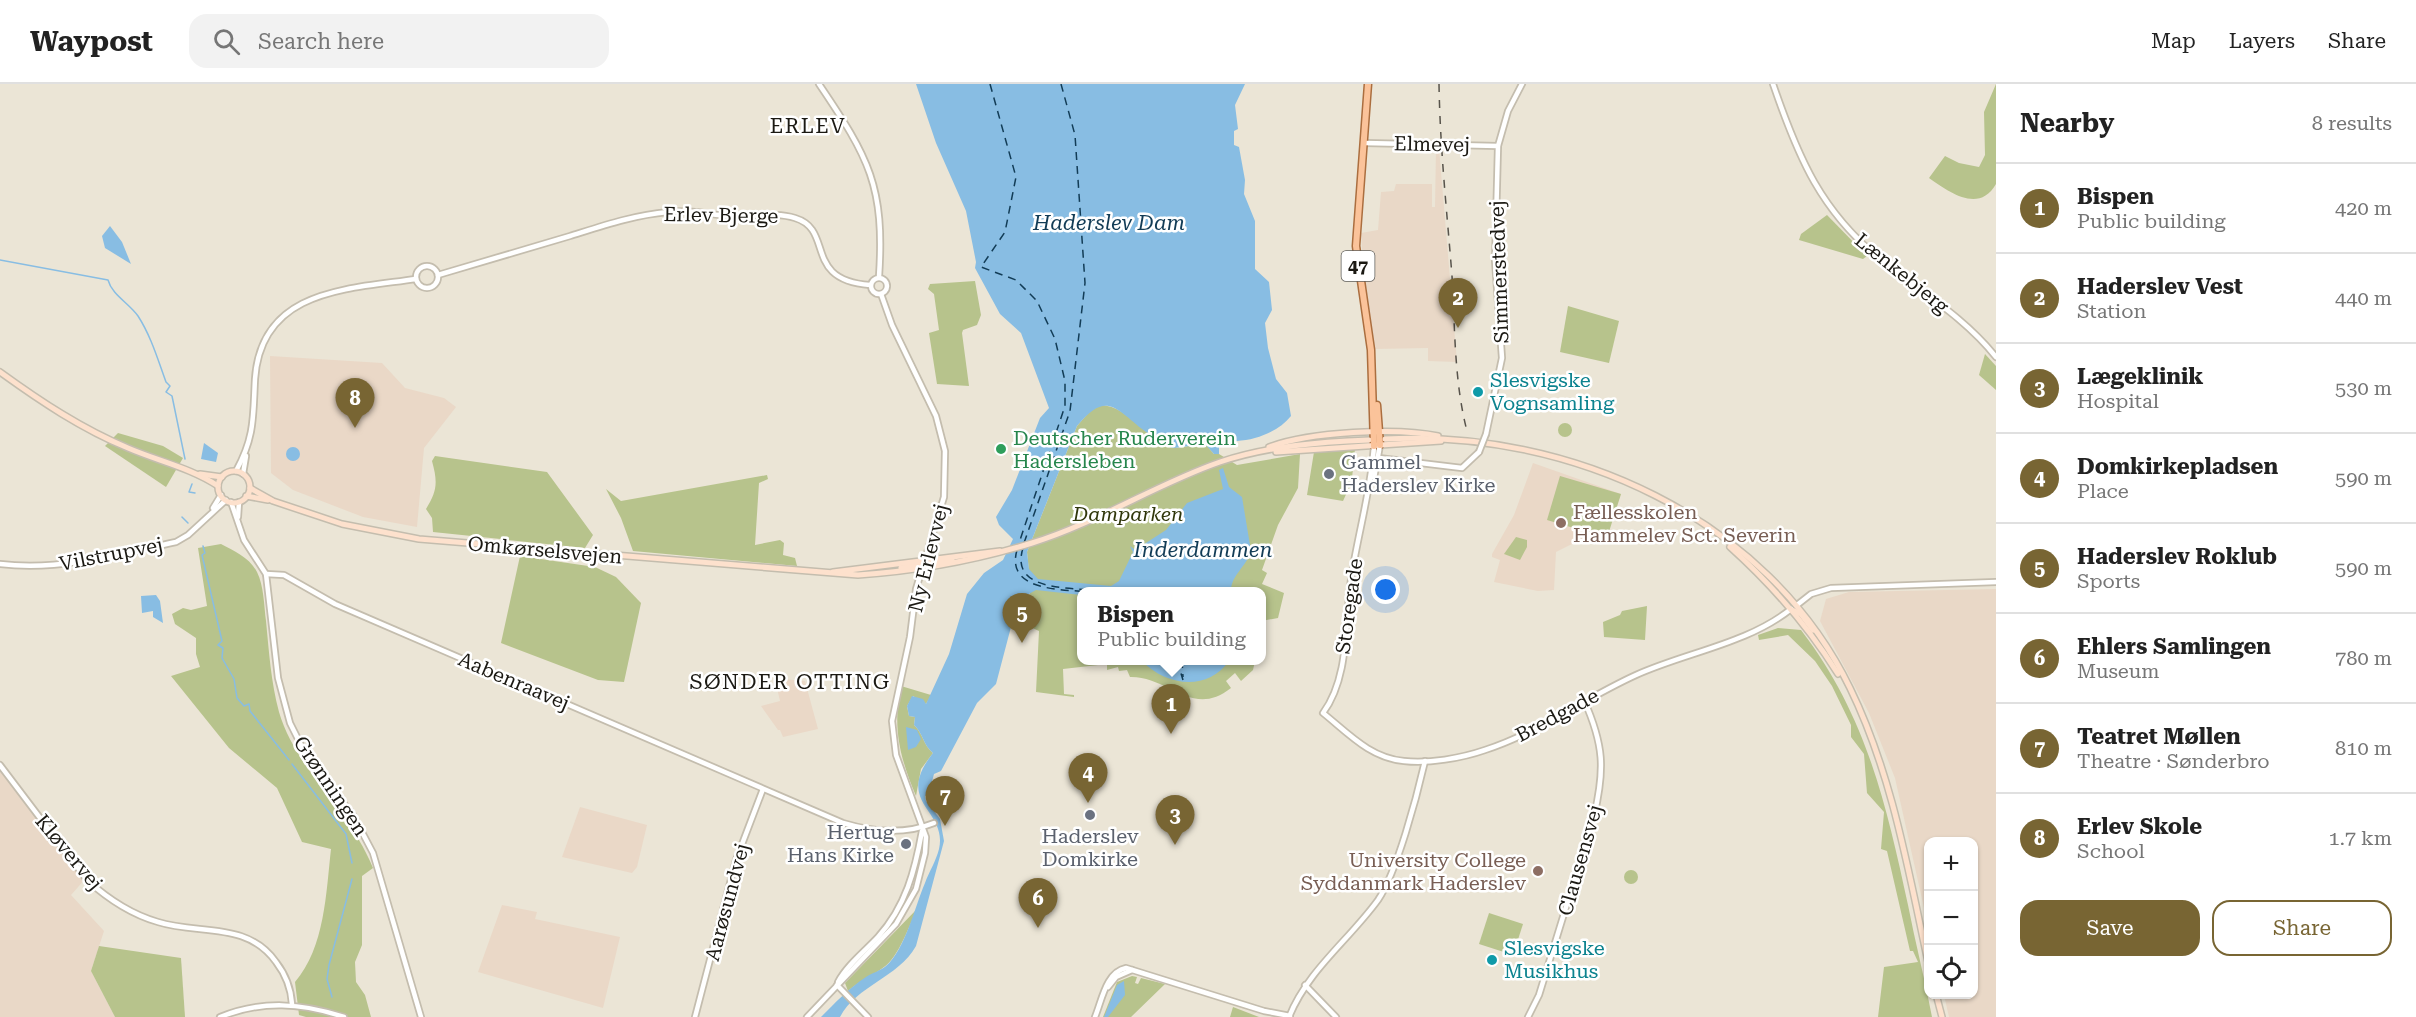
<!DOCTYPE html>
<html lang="en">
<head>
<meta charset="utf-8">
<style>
	body { margin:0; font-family:"Roboto Serif",serif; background:#f2f2f2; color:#222 }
	.controls { position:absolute; right:18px; bottom:18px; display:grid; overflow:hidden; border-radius:12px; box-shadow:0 2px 4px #0004 }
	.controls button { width:54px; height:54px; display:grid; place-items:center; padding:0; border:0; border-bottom:2px solid #e0e0e0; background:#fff; color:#222; font:30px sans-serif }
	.you { position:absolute; left:1386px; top:506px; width:21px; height:21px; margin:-15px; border:4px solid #fff; border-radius:50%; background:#1a73e8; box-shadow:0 0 0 9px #1a73e833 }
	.badge { display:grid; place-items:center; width:39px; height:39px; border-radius:50%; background:#786533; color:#fff; font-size:20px; font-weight:700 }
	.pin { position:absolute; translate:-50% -50px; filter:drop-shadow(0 2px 3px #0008) }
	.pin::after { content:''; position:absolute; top:32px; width:21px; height:18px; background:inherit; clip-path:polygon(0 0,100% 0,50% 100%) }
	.popup { position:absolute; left:1077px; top:503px; width:189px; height:78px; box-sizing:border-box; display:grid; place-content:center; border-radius:12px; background:#fff; filter:drop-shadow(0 2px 4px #0005); font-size:20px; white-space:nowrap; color:#767676 }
	.popup b { font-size:22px; color:#222 }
	.popup::after { content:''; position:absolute; left:50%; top:100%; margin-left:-12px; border:12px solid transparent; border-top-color:#fff }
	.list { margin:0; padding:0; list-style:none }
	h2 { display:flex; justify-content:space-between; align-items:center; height:78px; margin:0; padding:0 24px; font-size:26px }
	h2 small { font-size:20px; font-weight:400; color:#767676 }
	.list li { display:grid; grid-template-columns:39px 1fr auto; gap:18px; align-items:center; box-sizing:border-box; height:90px; padding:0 24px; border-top:2px solid #e0e0e0 }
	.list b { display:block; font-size:22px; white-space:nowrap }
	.list p { margin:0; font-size:20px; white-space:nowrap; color:#767676 }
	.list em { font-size:20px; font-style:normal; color:#767676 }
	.actions { display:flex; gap:12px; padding:18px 24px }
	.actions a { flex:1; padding:14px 0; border:2px solid #786533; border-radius:18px; text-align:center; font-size:21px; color:#786533 }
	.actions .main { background:#786533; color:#fff }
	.icon { flex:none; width:33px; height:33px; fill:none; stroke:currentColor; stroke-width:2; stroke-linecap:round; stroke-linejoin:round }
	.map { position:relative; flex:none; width:1996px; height:933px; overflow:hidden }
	header { display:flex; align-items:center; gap:36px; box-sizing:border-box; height:84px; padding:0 30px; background:#fff; border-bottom:2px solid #e0e0e0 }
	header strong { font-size:28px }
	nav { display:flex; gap:33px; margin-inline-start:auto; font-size:21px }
	.search { width:420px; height:54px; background:#f2f2f2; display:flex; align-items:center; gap:15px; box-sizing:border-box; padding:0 21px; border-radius:18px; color:#767676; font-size:22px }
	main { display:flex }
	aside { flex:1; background:#fff }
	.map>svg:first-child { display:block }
</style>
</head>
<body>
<header>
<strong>Waypost</strong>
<div class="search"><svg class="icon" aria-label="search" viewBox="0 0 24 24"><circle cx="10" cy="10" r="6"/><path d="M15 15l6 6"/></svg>Search here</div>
<nav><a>Map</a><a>Layers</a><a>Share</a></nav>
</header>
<main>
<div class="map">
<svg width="1996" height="933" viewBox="0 0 1996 933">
	<rect width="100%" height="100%" fill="#ebe5d6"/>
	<g fill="#e9d8c7">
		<polygon points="1436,64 1439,64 1457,278 1428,277 1428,264 1375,265 1363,181 1361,149 1378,146 1381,108 1394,107 1396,100 1432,100 1432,123 1435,123"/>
		<polygon points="1996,505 1996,933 1949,933 1944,911 1974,910 1974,758 1928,758 1928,842 1895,694 1869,629 1820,537 1826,515 1849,508"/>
		<polygon points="0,677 86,794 71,811 104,847 91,887 115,933 0,933"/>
	</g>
	<g fill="#ead8c7">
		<polygon points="270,272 382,279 405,304 444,314 456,323 424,364 417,443 363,433 293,406 271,389"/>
		<polygon points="1533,379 1621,410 1606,455 1588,452 1556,468 1554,506 1538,507 1494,498 1500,476 1492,473 1492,470 1514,431"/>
		<polygon points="781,595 805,597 818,645 783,653 780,646 778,646 761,622 780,617 777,604"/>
		<polygon points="580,723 647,741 637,783 632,789 562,773"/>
		<polygon points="502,821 537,828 535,835 620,853 603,924 478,888"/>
	</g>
	<g fill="#b7c38c">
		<path d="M 1996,0 L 1996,100 C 1979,130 1949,108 1929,94 L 1945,72 L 1959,79 L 1979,83 L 1985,71 L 1984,28 Z"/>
		<polygon points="1827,131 1867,172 1863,175 1799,156 1801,150"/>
		<polygon points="975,197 981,231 977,241 963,246 962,249 969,302 937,300 929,249 939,246 934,210 928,205 930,200"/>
		<polygon points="1568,222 1619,237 1609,279 1560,268"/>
		<polygon points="1985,270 1996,282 1996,306 1979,291"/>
		<path d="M 1101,321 C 1131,323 1145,356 1173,363 C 1182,366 1195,358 1205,360 L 1214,370 L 1219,370 L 1237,381 L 1300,370 L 1298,404 L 1278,441 L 1262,486 L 1267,489 L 1262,500 L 1284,509 L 1278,534 L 1261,537 L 1261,508 L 1081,508 L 1081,576 L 1255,577 L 1253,586 L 1241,597 L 1235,589 L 1226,597 L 1231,604 C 1192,635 1169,592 1130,593 L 1127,586 L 1119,587 L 1118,583 L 1107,586 L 1107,580 L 1063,585 L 1064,610 L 1074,611 L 1074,613 L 1036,608 L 1039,547 L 1017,537 L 1031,507 L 1027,468 L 1077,342 L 1090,327 Z"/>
		<circle cx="1565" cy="346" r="7"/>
		<polygon points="118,349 163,362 183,374 166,403 105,362"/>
		<polygon points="1355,365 1351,404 1349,404 1343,417 1307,411 1314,368"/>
		<path d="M 435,372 L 547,388 L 593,451 L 585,464 L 433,448 L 432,434 L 426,425 C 437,407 438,399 432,377 Z"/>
		<polygon points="767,391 768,395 759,399 755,461 780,456 784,459 783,471 795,474 797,482 633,467 621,434 606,405 621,417"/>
		<polygon points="1560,392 1621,410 1607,454 1547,436"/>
		<polygon points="1516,453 1527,456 1527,463 1520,476 1504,470"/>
		<path d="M 221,460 C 234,467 250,474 257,488 C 264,502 264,522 266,537 C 269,568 271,598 279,628 C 296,686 350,726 373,784 L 362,792 L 362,861 L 355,878 L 356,898 L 365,911 L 371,933 L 306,933 L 299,931 L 295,898 C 325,863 326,809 331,765 L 302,758 L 277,704 L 229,664 L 171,592 L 200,583 L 196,570 L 196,554 L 175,540 L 172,530 L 183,524 L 191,526 L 207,522 L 198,464 Z"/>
		<polygon points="520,472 595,483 616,493 641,519 624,598 598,596 501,559"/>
		<polygon points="1647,522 1645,556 1604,553 1603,538 1620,531 1622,527"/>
		<path d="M 1778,544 L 1801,546 C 1866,631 1886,719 1908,821 C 1915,858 1925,895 1932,933 L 1878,933 L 1884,883 L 1918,878 L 1913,867 L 1910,867 L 1887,767 L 1881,765 L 1884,728 L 1867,709 L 1864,670 L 1851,653 L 1851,641 L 1832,602 L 1815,577 L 1788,551 L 1759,556 L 1758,551 Z"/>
		<path d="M 901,602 L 931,611 L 926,620 L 913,612 L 907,622 L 909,632 L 915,633 L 914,641 C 923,649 923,661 933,669 L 921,685 L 916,712 C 900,674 892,643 901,602 Z"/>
		<circle cx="1631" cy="793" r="7"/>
		<path d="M 917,825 C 910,840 898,874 884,883 C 872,892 859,897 848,907 L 845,899 Z"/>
		<polygon points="1489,829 1523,840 1513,871 1479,860"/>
		<polygon points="99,862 181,874 185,933 115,933 91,887"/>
		<polygon points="1132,892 1137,893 1135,899 1138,900 1141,894 1165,900 1131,933 1103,933 1117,898"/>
		<polygon points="1233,923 1259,933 1230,933"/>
	</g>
	<g fill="#88bde3">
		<path d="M 916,0 L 1245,0 L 1235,21 L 1238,45 L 1234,47 L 1234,61 L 1239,63 L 1245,96 L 1244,110 L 1255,137 L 1255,185 L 1269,198 L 1272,226 L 1265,239 L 1268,264 L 1276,295 L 1287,309 L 1291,332 C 1279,347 1257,356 1237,357 C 1229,357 1226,355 1219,360 L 1219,370 L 1214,370 L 1205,360 L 1174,364 L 1166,362 C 1158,356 1150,351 1142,345 C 1114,322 1105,308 1077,342 L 1027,468 L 1029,485 L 1038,495 L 1111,502 L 1119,497 L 1133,468 L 1130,462 L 1135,466 L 1166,446 L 1187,419 L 1223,405 L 1219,386 L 1223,384 L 1229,403 L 1242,413 L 1251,467 C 1247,482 1231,491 1231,507 L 1081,508 L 1081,511 L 1036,506 L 1027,511 L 1022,528 L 1011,543 L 996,600 L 977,619 L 941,687 L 934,690 L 929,709 L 925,712 L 926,717 L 940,735 L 944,757 L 916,862 C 898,894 857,901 840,933 L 821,933 C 835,919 849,904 866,893 C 872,889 880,887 886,882 C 905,866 915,822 925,799 C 929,788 936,777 939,765 C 948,725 893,720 933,669 C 923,661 923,649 914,641 L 915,633 L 909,632 L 907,622 L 912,612 L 923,615 L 926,620 L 949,570 L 967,510 L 984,489 L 1003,476 L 1013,455 L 999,441 L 996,433 L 1012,406 L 1040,334 L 1049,324 L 1021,249 L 1000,230 L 975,184 L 976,178 L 966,127 L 936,59 Z"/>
		<polygon points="110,142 122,158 131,180 105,164 102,152"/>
		<polygon points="204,359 218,369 216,378 201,375"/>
		<circle cx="293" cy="370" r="7"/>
		<polygon points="156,511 160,517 163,539 153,533 153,527 142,529 141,512"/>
		<path d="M 1142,577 L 1229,577 C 1207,608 1166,602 1142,577 Z"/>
		<polygon points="906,643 917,646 921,655 916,663 908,666"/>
		<polygon points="1124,897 1125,911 1108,933 1104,933 1117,901"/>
	</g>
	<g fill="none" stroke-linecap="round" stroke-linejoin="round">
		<g stroke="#88bde3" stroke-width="1.5">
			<path d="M 0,176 L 108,196 C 112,211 129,219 138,232 C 151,252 158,276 166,298 L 170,302 L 166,308 L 172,312 L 185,375"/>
			<polyline points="192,400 189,408 195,409"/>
			<polyline points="182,433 188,439"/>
			<polyline points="203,462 205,469 202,471 222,557 218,561 223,564 222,574 234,595 237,614 244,622 249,620 250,627 289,676"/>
			<polyline points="292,680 346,750 352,779"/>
			<polyline points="332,913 327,895 329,881 352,795"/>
		</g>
		<g stroke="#123c56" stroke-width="1.5" stroke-dasharray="8 6" stroke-linecap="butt">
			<polyline points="990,0 1016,93 1005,148 981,183 1016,196 1037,217 1055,255 1065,297 1065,322 1018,462"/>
			<polyline points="1024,459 1070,327 1085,199 1075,51 1061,0"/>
			<path d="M 1023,464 C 1008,512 1081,502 1111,508"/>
			<path d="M 1017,466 C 1005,508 1063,505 1088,508"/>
			<polyline points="1177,576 1183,596"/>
			<polyline points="1182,576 1183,593"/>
		</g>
		<g stroke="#c4bdae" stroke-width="8">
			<g id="tertiary">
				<path d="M 819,0 C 869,74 885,102 879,193"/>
				<path d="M 1773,0 C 1798,73 1821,129 1885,179 C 1923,209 1965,234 1996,273"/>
				<polyline points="1365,59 1498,62"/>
				<circle cx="427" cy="193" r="11"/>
				<path d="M 438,191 C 482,178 526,165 570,152 C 602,142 634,131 668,128 C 689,125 710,131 731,132 C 752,133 776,128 795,134 C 835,146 802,196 870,201"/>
				<circle cx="879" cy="202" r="8"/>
				<polyline points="1486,350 1502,274 1495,177 1498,62 1508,27 1522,0"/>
				<path d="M 1374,362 C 1371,405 1359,446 1352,489 C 1344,534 1351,591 1323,629 C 1348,649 1370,674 1404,677 C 1428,680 1462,674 1485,666 C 1538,649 1585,614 1636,591 C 1687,568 1747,560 1791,525"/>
				<polyline points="1379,374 1462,384 1479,368"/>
				<path d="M 236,387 C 255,353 253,332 255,295 C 261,205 348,205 416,195"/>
				<polyline points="243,390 246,372"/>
				<polyline points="1374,394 1380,361"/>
				<polyline points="231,418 244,456 266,490 278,594 290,639 308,675 353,731 373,769 421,933"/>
				<polyline points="213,424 221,411"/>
				<polyline points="238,433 239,418"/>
				<path d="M 0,480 C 60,487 118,471 176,458 L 188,451 L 226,416"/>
				<path d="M 266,490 L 284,491 L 335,520 L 843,739 C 873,748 904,751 934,739"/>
				<polyline points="1797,521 1811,510 1831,504 1996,498"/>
				<path d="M 0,681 L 87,796 C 108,815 130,830 158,838 C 199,851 247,837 276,878 C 286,891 291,904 292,920"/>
				<path d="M 838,898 C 847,881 865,867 878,853 C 906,822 915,786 922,747"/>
				<polyline points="837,901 868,933"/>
				<polyline points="1305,901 1336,933"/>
				<polyline points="1108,903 1116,893 1132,886"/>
				<path d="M 220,933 C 262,916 302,919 344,933"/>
				<polyline points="695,933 736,776 763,705"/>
				<polyline points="807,933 896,840 916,805 925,769 926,753 896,671 892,637 910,553 916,505 944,413 945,367 936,332 892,241 881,210"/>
				<path d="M 1095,933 C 1102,916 1106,888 1126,884 L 1264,927 L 1290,932"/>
				<path d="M 1289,933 C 1308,886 1349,856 1378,816 C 1397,788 1417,712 1425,677"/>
				<path d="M 1528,933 L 1539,911 L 1594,732 C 1605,685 1604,661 1584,616"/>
			</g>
		</g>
		<g stroke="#c4bdae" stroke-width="8">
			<g id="secondary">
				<path d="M 0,288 C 40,317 82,345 128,364 C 158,377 191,384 218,402"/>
				<path d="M 1385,355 C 1569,345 1767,433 1850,604 C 1892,690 1908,785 1928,878"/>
				<path d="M 1269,363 C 1309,348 1397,343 1438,352"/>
				<polyline points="1276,368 1441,357"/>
				<circle cx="234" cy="403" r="16"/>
				<polyline points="200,390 222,393"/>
				<path d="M 250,404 L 273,417 L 342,440 L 419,455 L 858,491 C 918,487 974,477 1032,459 C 1097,439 1156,400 1220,378 C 1268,362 1319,358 1369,356"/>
				<polyline points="246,412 268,416"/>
				<path d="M 1730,463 C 1771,500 1808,542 1838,590"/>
				<polyline points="901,484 919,481 923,477"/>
				<polyline points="922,486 932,479 952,475"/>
				<polyline points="833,488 1000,467"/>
				<polyline points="1792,526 1801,530 1813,546"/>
				<polyline points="1936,910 1942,933"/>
			</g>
		</g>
		<g stroke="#ab6e3f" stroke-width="9">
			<g id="primary">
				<polyline points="1368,0 1356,162 1371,266 1374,362"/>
				<polyline points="1377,321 1380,361"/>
			</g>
		</g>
		<use href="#tertiary" stroke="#fff" stroke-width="4.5"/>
		<use href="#secondary" stroke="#fde1cd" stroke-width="5"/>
		<use href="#primary" stroke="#fbc39a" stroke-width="6"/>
		<path stroke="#57534b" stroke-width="1.5" stroke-dasharray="8 8" stroke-linecap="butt" d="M 1439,0 C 1440,65 1447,128 1452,192 C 1455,243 1454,297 1467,347"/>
		<g stroke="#c4bdae" stroke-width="8" stroke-linecap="butt">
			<polyline id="tertiary-bridge" points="1479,368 1486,350"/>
		</g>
		<use href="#tertiary-bridge" stroke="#fff" stroke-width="4.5"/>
	</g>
	<g fill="#0f9aa8" stroke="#fff" stroke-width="2">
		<circle cx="1478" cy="308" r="6"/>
		<circle cx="1492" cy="876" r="6"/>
	</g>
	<circle fill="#2e9e5b" stroke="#fff" stroke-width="2" cx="1001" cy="365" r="6"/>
	<g fill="#6b7280" stroke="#fff" stroke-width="2">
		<circle cx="1329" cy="390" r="6"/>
		<circle cx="1090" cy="731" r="6"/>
		<circle cx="906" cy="760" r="6"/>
	</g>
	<g fill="#8d6e63" stroke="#fff" stroke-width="2">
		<circle cx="1561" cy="439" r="6"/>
		<circle cx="1538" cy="787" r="6"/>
	</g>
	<g text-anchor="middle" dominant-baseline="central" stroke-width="5" stroke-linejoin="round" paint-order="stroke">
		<rect fill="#fff" stroke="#5f5e5a" stroke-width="1.5" x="1341.5" y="167" width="33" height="30" rx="4.5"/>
		<g font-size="18" font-weight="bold" fill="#1b1913">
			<text x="1358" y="182">47</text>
		</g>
		<g font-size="20" fill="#1b1913" stroke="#fff">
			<text transform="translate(1432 60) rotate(1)">Elmevej</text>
			<text transform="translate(721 131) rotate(1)">Erlev Bjerge</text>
			<text transform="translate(1499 188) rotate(-92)">Simmerstedvej</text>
			<text transform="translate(1902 189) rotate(39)">Lænkebjerg</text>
			<text transform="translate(545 466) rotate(5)">Omkørselsvejen</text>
			<text transform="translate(111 470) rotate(-11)">Vilstrupvej</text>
			<text transform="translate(928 474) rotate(-76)">Ny Erlevvej</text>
			<text transform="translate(1349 522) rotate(-82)">Storegade</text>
			<text transform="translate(514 597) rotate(23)">Aabenraavej</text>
			<text transform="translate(1557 631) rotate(-28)">Bredgade</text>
			<text transform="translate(331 702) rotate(56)">Grønningen</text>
			<text transform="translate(69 768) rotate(50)">Kløvervej</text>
			<text transform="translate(1580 776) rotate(-74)">Clausensvej</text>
			<text transform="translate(727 818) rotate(-75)">Aarøsundvej</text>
		</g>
		<g font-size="20" fill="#0d838f" stroke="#fff" text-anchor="start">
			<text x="1490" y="296">Slesvigske<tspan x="1490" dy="23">Vognsamling</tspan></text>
			<text x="1504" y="864">Slesvigske<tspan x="1504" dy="23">Musikhus</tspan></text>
		</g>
		<g font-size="20" fill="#27864d" stroke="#fff" text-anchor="start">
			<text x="1013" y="354">Deutscher Ruderverein<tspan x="1013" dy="23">Hadersleben</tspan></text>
		</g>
		<g font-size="20" fill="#5b616d" stroke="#fff" text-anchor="start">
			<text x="1341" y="378">Gammel<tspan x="1341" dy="23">Haderslev Kirke</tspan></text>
			<text x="894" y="748" text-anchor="end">Hertug<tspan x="894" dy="23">Hans Kirke</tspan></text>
			<text x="1090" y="752" text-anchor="middle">Haderslev<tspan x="1090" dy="23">Domkirke</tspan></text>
		</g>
		<g font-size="20" fill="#785e54" stroke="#fff" text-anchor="start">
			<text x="1573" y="428">Fællesskolen<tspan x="1573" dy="23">Hammelev Sct. Severin</tspan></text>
			<text x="1526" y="776" text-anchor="end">University College<tspan x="1526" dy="23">Syddanmark Haderslev</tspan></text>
		</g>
		<g font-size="20" font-style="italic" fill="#30370b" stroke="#fff">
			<text x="1128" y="430">Damparken</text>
		</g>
		<g font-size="21" letter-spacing="1.5" fill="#1b1913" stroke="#fff">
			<text x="808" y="42">ERLEV</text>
			<text x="790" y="598">SØNDER OTTING</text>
		</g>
		<g font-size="21" font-style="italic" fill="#123c56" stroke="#fff">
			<text x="1109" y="139">Haderslev Dam</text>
			<text x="1203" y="466">Inderdammen</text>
		</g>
	</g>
</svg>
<div class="controls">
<button>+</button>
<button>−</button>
<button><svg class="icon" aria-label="locate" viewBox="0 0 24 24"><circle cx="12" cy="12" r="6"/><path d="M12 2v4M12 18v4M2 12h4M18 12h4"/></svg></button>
</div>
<div class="you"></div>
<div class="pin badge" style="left:1171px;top:650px">1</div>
<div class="popup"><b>Bispen</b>Public building</div>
<div class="pin badge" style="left:1458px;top:244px">2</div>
<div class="pin badge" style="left:1175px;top:761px">3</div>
<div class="pin badge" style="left:1088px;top:719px">4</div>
<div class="pin badge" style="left:1022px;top:559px">5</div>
<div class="pin badge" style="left:1038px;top:844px">6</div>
<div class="pin badge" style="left:945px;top:742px">7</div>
<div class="pin badge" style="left:355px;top:344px">8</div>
</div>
<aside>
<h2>Nearby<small>8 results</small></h2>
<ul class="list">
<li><span class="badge">1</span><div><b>Bispen</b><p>Public building</p></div><em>420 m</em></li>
<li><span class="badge">2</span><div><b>Haderslev Vest</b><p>Station</p></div><em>440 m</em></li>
<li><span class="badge">3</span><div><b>Lægeklinik</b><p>Hospital</p></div><em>530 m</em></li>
<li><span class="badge">4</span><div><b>Domkirkepladsen</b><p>Place</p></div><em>590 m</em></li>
<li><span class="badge">5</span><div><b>Haderslev Roklub</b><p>Sports</p></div><em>590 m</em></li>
<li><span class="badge">6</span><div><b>Ehlers Samlingen</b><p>Museum</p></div><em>780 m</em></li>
<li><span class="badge">7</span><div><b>Teatret Møllen</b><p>Theatre · Sønderbro</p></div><em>810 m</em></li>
<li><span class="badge">8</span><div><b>Erlev Skole</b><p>School</p></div><em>1.7 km</em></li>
</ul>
<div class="actions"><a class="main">Save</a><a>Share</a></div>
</aside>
</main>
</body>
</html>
